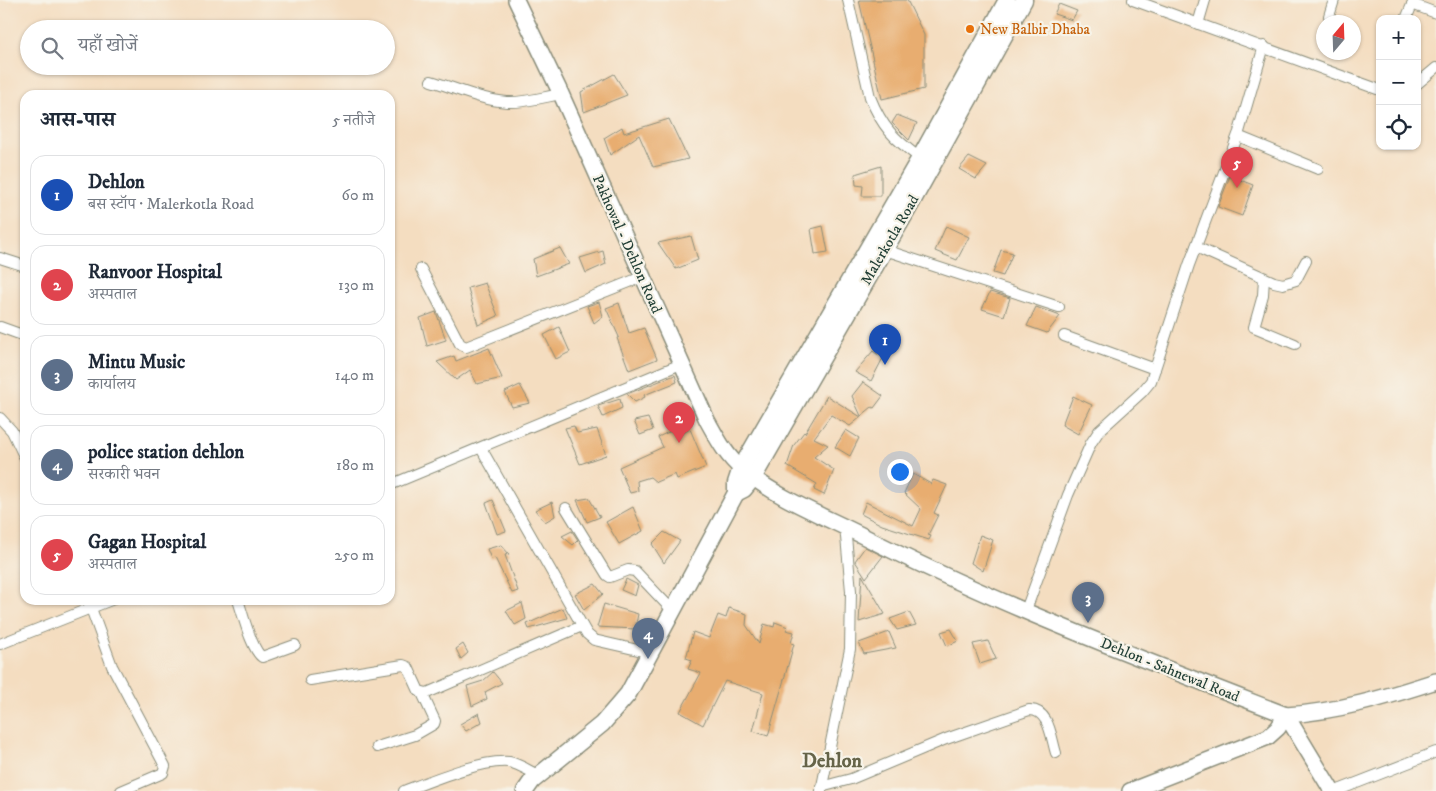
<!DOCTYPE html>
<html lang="hi">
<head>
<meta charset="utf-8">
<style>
	body { margin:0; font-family:"IM FELL DW Pica","Noto Serif Devanagari",serif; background:#f6f6f7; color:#1f2937 }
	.controls { position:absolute; right:15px; top:15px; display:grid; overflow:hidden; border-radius:10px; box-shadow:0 1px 4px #0004 }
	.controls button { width:45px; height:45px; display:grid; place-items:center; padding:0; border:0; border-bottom:1px solid #e0e1e3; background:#fff; color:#1f2937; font:25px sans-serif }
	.compass { position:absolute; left:1316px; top:15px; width:45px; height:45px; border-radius:50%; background:#fff; box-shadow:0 1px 4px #0004; rotate:19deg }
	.you { position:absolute; left:899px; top:471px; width:18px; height:18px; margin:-12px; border:4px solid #fff; border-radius:50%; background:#1a73e8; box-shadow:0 0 0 8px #1a73e833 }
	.badge { display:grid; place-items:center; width:32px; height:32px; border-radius:50%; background:#b5179e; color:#fff; font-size:16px; font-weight:700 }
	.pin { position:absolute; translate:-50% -41px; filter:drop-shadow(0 1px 2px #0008) }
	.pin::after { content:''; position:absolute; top:26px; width:18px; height:15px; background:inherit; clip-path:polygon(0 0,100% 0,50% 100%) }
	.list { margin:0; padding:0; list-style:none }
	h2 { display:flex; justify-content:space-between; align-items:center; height:65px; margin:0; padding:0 20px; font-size:21px }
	h2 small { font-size:16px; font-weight:400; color:#747a83 }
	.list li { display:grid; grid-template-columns:32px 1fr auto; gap:15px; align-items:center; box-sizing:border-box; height:80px; margin:0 10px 10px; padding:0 10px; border:1px solid #e0e1e3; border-radius:15px }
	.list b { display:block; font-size:19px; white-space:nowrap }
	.list p { margin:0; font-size:16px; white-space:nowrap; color:#747a83 }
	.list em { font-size:16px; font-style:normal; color:#747a83 }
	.icon { flex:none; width:28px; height:28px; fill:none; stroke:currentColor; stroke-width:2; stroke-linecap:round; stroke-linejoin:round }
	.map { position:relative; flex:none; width:1436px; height:791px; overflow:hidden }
	.search { position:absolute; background:#fff; box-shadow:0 1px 4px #0004; left:20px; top:20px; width:375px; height:55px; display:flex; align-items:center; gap:12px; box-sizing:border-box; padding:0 18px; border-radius:28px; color:#747a83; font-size:19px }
	.panel { position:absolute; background:#fff; box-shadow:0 1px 4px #0004; left:20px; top:90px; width:375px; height:515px; border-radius:15px }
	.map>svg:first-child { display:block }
</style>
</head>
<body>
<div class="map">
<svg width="1436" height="791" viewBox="0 0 1436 791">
	<rect width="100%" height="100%" fill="#f7f3e8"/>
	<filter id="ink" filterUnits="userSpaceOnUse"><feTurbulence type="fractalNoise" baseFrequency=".02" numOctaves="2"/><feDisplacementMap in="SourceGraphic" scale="10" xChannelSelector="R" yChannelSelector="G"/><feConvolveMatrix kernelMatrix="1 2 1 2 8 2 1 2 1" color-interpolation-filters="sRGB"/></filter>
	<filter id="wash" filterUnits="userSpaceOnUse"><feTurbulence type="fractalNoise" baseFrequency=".0096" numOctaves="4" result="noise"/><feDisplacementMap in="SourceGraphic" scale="20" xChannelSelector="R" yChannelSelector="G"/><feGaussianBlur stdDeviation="1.12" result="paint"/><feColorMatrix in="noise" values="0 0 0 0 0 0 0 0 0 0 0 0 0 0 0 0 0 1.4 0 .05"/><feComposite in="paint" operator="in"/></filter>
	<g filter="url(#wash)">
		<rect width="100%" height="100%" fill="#f4ddc0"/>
		<g id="blocks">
			<g fill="#e8ad70">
				<polygon points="859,0 907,0 924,35 924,89 882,99"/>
				<polygon points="1059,4 1077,11 1072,20 1054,14"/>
				<polygon points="614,74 627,95 584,112 581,92"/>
				<polygon points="897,115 917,123 909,140 892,123"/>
				<polygon points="669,119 688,159 653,167 639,135 610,155 604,138 622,127 624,133"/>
				<polygon points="969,157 987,166 976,179 959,169"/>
				<polygon points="881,166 881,196 862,196 863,186 856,185 855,174"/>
				<polygon points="1230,176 1253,185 1242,216 1218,207"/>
				<polygon points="823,226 828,252 815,254 811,229"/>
				<polygon points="946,226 969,237 957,260 935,251"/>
				<polygon points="691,236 698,260 676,269 658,243"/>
				<polygon points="560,248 569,264 536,276 533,259"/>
				<polygon points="1001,250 1013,253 1003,276 993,273"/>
				<polygon points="603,251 606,264 586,273 580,258"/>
				<polygon points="485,283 498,316 478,325 468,288"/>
				<polygon points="990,292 1010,298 1004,316 982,309"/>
				<polygon points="599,302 603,316 594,323 587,306"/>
				<polygon points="619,303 629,333 644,328 657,359 629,370 617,338 619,337 606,308"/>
				<polygon points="1036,307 1060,316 1047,333 1027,326"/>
				<polygon points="436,312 446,340 427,346 420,318"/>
				<polygon points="559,327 570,352 556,359 544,335"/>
				<polygon points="489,348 502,378 477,384 470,370 456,380 437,362 454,356 456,361"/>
				<polygon points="873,351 883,358 871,381 855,372"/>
				<polygon points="675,375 677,382 644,395 645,397 635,402 627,394"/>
				<polygon points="863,382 883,396 874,408 872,407 861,416 852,396"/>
				<polygon points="520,385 530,403 512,407 505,392"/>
				<polygon points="827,396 861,417 850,426 831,415 814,438 828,445 814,457 834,470 824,495 814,490 817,484 787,466 794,445 804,432 805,433"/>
				<polygon points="1073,396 1092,405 1078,434 1062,425"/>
				<polygon points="620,399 622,408 603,417 598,406"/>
				<polygon points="648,418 653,430 640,435 634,421"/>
				<polygon points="574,426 577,433 597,429 606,455 580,464 565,428"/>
				<polygon points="690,429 706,467 677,479 675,474 656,482 650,477 637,481 638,491 630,493 619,467 663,447 658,437 673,430 676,436"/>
				<polygon points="846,430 859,438 850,456 835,447"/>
				<polygon points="913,474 931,484 933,480 947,485 934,513 938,515 928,535 931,536 929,540 882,525 861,514 866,502 913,526 921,509 904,493"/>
				<polygon points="589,498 600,517 587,522 577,500"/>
				<polygon points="493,500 506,531 497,534 486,503"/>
				<polygon points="552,502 555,516 545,522 535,510"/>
				<polygon points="633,507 643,531 619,544 606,522"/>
				<polygon points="572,531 578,540 573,545 562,536"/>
				<polygon points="664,532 680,541 664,563 652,544"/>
				<polygon points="980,535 993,540 983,571 971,563"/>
				<polygon points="501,545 509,554 505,555 518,591 512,593 495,558 491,559 487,549"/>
				<polygon points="865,547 883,556 866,578 855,561"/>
				<polygon points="862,575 885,614 859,622"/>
				<polygon points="626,579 638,585 635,596 621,590"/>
				<polygon points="595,584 603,594 584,610 575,594"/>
				<polygon points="522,603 526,619 515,625 506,611"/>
				<polygon points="604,604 638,614 635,629 597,627"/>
				<polygon points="563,608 567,618 529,629 527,624"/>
				<polygon points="729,608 747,614 746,625 759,644 764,624 774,627 775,622 788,627 786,630 794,632 791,643 794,644 768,736 753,731 763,693 725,681 703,725 680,712 701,673 688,669 692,660 686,658 693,632 709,638 718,615 726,618"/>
				<polygon points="909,612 916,625 897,630 890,619"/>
				<polygon points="951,629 958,641 947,646 941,632"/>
				<polygon points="889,632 896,648 864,654 859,643"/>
				<polygon points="988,641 996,659 980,664 973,644"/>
				<polygon points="463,644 468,653 461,659 456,649"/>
				<polygon points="493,672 502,683 485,692 487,699 472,706 467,686 483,681"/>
				<polygon points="479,713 482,722 466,731 460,724"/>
			</g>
		</g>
	</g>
	<g filter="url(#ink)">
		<use href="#blocks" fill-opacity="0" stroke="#8a8d7a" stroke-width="1"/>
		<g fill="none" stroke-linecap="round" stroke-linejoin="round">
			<g stroke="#8a8d7a" stroke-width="12">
				<g id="street">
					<path d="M 848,0 L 870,97 C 882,127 894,139 920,158"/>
					<polyline points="1133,0 1380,90"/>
					<polyline points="1412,4 1436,13"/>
					<polyline points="1329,16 1334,0"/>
					<polyline points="1406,19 1414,0"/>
					<polyline points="1198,24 1205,0"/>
					<path d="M 431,81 C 455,88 481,100 507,102 C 525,103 543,97 561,94"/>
					<polyline points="1417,84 1436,68"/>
					<polyline points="1238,136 1318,169"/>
					<polyline points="1196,247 1274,282 1283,284 1296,280 1306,261"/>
					<polyline points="885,250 1059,307"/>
					<polyline points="0,258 25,266"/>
					<polyline points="421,269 460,344 466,347 642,277"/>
					<polyline points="1264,278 1263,295 1254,327 1295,344"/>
					<polyline points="0,327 25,336"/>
					<polyline points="1064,336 1155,369"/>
					<polyline points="0,418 12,431 25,458"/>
					<polyline points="481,448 587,634 594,640 651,653"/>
					<polyline points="390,485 681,364"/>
					<polyline points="566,508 607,575 610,577 628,570 635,571 673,611"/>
					<polyline points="88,600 112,666 165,766 163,773 121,791"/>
					<path d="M 238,600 C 243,614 251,649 262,657 L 295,645"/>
					<polyline points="1026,610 1068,495 1091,443 1099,431 1142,392 1151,381 1189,265 1239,132 1264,46"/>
					<polyline points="0,644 111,600"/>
					<polyline points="310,680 403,665 408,667 419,691 427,693 582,626"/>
					<polyline points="377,747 415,735 434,724 435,721 422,693"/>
					<path d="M 821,787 L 851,779 L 946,739 L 1029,710 C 1049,709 1051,737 1056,753"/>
					<path d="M 404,791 C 430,781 483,759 509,762 C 519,764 529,771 538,775"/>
					<polyline points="821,791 850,649 851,591 845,526"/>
					<polyline points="1336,791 1436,752"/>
				</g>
			</g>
			<g stroke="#8a8d7a" stroke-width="18">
				<g id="secondary">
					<path d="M 516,0 L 561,94 L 707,420 C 717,438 726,456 742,469 C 778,499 824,516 865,537 C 1001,606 1144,660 1286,715 C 1337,712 1387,697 1436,681"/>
					<polyline points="1286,715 1332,791"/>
					<polyline points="1130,791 1268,737 1278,728 1286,715"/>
				</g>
			</g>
			<g stroke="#8a8d7a" stroke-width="19">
				<g id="primary">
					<polyline points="736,493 744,489 753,478 908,209 1024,0"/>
					<polyline points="525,791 532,781 602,724 628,694 736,493 736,483 741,468 920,158 1007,0"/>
				</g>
			</g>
			<use href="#street" stroke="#fff" stroke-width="10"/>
			<use href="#secondary" stroke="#fff" stroke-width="15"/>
			<use href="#primary" stroke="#fff" stroke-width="16"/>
		</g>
	</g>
	<circle fill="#e8710a" stroke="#f7f3e8" stroke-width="2" cx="970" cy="29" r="5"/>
	<g text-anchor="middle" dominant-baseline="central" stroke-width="4.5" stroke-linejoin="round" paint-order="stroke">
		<g font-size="15" fill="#c56008" stroke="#f7f3e8" text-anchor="start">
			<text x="980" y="29">New Balbir Dhaba</text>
		</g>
		<g font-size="15" fill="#1f3d34" stroke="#f7f3e8">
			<text transform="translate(890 240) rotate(-60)">Malerkotla Road</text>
			<text transform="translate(627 244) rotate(66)">Pakhowal - Dehlon Road</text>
			<text transform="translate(1170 670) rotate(22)">Dehlon - Sahnewal Road</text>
		</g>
		<g font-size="20" font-weight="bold" fill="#656449" stroke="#f7f3e8">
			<text x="832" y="761">Dehlon</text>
		</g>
	</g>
</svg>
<div class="controls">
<button>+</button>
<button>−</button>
<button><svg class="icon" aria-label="locate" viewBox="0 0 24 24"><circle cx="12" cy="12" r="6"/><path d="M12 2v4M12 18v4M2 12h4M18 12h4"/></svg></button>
</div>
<svg class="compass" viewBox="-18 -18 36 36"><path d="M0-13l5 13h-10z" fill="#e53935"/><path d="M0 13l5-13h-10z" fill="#747a83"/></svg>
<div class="you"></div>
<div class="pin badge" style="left:885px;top:365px;background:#1a4fb4">1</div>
<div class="pin badge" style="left:679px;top:443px;background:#e0444e">2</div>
<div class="pin badge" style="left:1088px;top:623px;background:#5c6f8a">3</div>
<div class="pin badge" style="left:648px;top:659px;background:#5c6f8a">4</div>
<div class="pin badge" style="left:1237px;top:188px;background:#e0444e">5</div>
<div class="search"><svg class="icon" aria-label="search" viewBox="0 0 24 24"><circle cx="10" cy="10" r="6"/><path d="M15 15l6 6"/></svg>यहाँ खोजें</div>
<section class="panel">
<h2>आस-पास<small>5 नतीजे</small></h2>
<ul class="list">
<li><span class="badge" style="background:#1a4fb4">1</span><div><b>Dehlon</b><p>बस स्टॉप · Malerkotla Road</p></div><em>60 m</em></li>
<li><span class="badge" style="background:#e0444e">2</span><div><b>Ranvoor Hospital</b><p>अस्पताल</p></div><em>130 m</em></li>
<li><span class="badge" style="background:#5c6f8a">3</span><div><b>Mintu Music</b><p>कार्यालय</p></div><em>140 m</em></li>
<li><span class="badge" style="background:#5c6f8a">4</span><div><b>police station dehlon</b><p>सरकारी भवन</p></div><em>180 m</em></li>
<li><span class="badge" style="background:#e0444e">5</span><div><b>Gagan Hospital</b><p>अस्पताल</p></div><em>250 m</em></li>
</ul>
</section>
</div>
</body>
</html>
